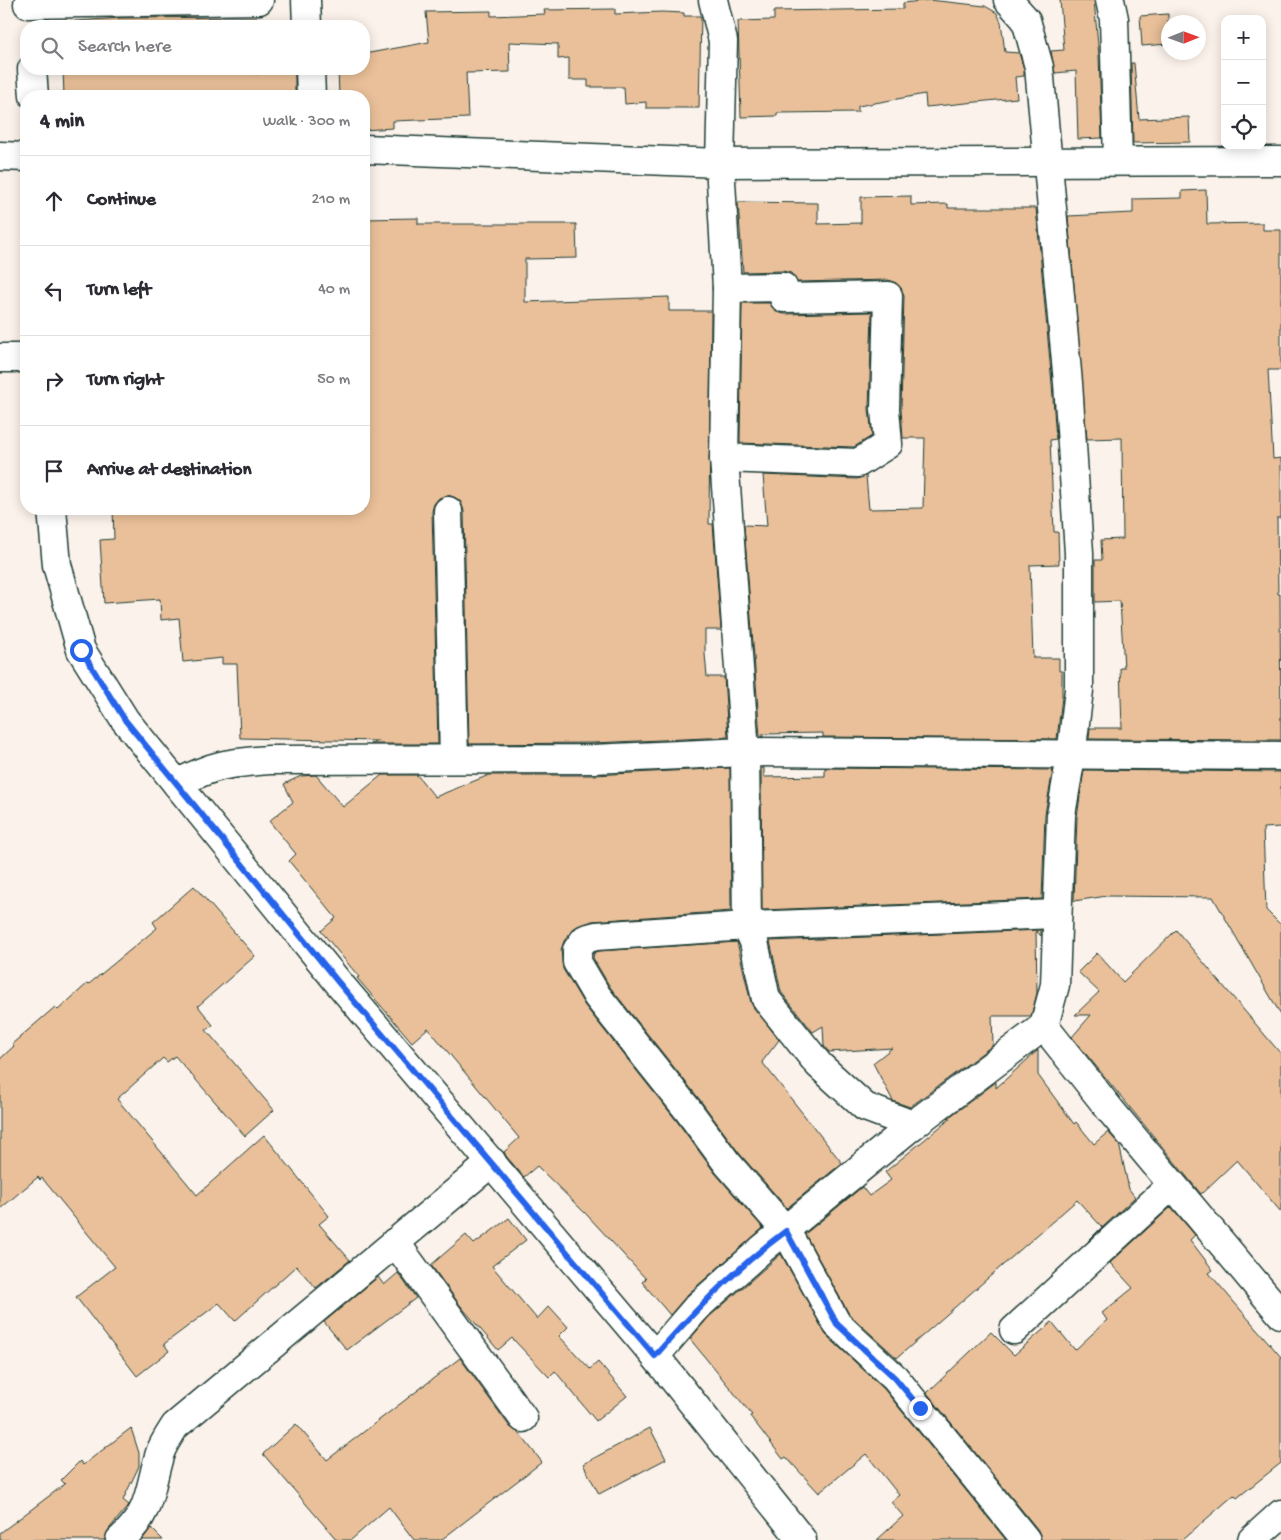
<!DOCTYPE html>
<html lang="en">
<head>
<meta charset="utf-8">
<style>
	body { margin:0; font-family:"Gochi Hand",sans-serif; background:#f7f7f7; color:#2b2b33 }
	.controls { position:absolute; right:15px; top:15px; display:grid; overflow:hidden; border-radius:10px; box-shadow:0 2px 12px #0003 }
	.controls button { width:45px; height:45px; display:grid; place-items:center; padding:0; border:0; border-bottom:1px solid #e1e1e2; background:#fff; color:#2b2b33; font:25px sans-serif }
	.compass { position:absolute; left:1161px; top:15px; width:45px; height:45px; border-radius:50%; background:#fff; box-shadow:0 2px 12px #0003; rotate:89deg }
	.stop { position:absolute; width:15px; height:15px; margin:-11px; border:4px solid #2563eb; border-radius:50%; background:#fff }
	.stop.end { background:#2563eb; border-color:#fff; box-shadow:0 1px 5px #0008 }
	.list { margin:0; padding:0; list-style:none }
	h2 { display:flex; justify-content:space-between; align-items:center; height:65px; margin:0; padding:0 20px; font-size:21px }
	h2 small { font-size:16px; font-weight:400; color:#7c7c81 }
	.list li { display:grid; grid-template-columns:32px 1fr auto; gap:15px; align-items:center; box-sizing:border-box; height:90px; padding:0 20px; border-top:1px solid #e1e1e2 }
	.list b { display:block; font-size:19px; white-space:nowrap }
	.list em { font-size:16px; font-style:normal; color:#7c7c81 }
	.icon { flex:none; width:28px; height:28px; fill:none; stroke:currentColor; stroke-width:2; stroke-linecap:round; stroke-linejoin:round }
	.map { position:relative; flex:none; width:1281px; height:1540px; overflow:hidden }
	.search { position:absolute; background:#fff; box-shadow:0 2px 12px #0003; left:20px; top:20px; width:350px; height:55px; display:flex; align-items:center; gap:12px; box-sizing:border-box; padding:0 18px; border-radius:20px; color:#7c7c81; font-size:19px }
	.panel { position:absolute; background:#fff; box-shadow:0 2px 12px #0003; left:20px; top:90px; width:350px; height:425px; border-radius:20px }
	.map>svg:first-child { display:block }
</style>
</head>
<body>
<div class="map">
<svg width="1281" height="1540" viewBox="0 0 1281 1540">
	<rect width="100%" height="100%" fill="#fbf2eb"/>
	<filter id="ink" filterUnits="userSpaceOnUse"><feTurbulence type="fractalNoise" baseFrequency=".02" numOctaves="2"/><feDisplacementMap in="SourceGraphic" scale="10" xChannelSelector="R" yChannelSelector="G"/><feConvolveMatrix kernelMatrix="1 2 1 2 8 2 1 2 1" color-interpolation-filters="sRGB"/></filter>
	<g filter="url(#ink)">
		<g fill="#eac09a" stroke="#1f3d34">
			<polygon points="929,0 985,6 997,13 1001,22 1005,52 1019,53 1024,70 1024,76 1015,77 1017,98 926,107 925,94 858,106 858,112 777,113 777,116 741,117 738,21 774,20 774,11 903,9 903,3"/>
			<polygon points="1060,0 1094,0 1099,56 1102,138 1078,139 1076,71 1055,73 1051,51 1064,50"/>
			<polygon points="615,9 615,14 662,12 684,13 684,16 701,16 699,108 646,108 646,102 625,104 624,87 588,87 588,80 569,80 569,58 558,59 558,44 509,42 510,72 466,73 468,118 393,121 393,128 364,130 364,96 339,96 338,69 364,69 364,54 429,42 426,12 491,11 491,16 545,14 544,10"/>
			<polygon points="1168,14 1168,44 1142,46 1140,16"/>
			<polygon points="257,17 257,26 60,26 60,22 122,18"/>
			<polygon points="1131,63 1134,63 1139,119 1189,117 1190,142 1133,143"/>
			<polygon points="63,69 256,69 256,74 295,69 295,96 64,96"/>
			<polygon points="1206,190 1207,224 1263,223 1263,230 1281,230 1281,370 1268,370 1273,459 1281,458 1281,518 1277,518 1278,594 1280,594 1281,740 1089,739 1090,728 1122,728 1120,668 1124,668 1120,601 1095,602 1095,560 1102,560 1101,540 1123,539 1122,438 1087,439 1068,216 1133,213 1133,199 1182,198 1182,191"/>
			<polygon points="911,196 911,205 948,204 948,208 1036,208 1052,384 1056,439 1050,440 1054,532 1058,532 1059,564 1030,565 1033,658 1059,658 1059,671 1062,671 1062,697 1057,739 823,737 823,733 763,734 763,737 760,736 744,525 767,526 763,475 857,479 866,476 869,509 923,508 925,438 903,438 901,409 904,296 901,288 895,282 888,280 797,282 791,273 783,271 743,272 738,202 818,203 818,224 861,223 861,197"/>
			<polygon points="418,218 418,224 576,224 577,258 525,259 525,302 669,297 669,311 711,311 709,524 713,524 721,630 705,630 705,654 707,677 724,677 728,737 593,743 469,744 464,511 461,502 456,498 448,495 439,498 434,504 432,511 438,744 370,744 378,741 240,738 237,664 222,664 222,658 183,662 179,618 161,620 160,599 104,603 100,540 114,539 113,509 364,509 364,219"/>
			<polygon points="742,303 770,303 776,312 784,314 872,312 869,409 872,436 854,447 740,443"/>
			<polygon points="730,768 731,911 592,921 573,929 564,941 561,950 563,969 585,1006 676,1120 715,1173 763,1228 688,1294 670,1315 642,1282 646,1279 587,1215 537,1166 524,1177 506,1156 504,1152 519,1138 428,1028 412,1042 357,978 359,977 321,931 336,918 289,861 296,854 269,821 293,802 284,784 301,776 316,775 343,807 382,775 417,775 435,797 489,775 594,775"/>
			<polygon points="761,768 764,768 764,777 825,776 825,768 1053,770 1045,814 1042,899 762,910"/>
			<polygon points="1084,770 1281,772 1281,827 1263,828 1266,910 1281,925 1281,1015 1213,897 1107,896 1074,901 1077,817"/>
			<polygon points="194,886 255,956 198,1006 213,1025 206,1030 274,1110 245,1136 175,1056 167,1062 163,1058 117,1099 197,1195 264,1135 329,1216 319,1224 350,1260 316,1288 296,1266 235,1321 219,1303 164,1344 169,1351 137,1376 76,1297 115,1267 42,1178 40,1180 38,1177 0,1209 0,1059 14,1046 12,1044 55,1007 58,1010 88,983 89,984 157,928 153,922"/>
			<polygon points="1041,930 1041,936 1036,931 1037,993 1031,1016 992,1016 993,1045 910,1107 893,1101 873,1063 892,1048 829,1052 824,1046 823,1026 813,1032 781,992 770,941"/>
			<polygon points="1176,930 1281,1054 1281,1212 1237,1160 1201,1194 1072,1037 1091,1015 1075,1015 1099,992 1078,972 1097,953 1123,982"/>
			<polygon points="737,942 751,1003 779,1040 762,1062 842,1163 787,1208 739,1153 700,1100 610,987 593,958 594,953 599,951"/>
			<polygon points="1038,1050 1038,1075 1074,1124 1076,1122 1094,1144 1108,1132 1119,1144 1129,1189 1135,1197 1088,1241 1102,1227 1077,1200 897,1358 849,1314 805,1234 862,1187 869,1196 891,1180 885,1172 951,1118 948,1118 996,1082 996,1088"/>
			<polygon points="1171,1207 1195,1235 1190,1240 1213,1270 1209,1273 1281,1357 1281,1463 1237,1498 1234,1495 1182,1540 1041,1540 1038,1530 927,1393 991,1332 1014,1355 1052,1322 1075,1350 1107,1320 1102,1313 1133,1288 1110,1263"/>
			<polygon points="509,1218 526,1240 492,1266 537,1319 549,1306 568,1327 559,1336 590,1369 598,1362 627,1396 596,1421 555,1371 549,1377 512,1338 498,1350 460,1305 431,1265 466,1235 474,1244"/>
			<polygon points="781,1254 826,1335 884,1389 1006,1540 877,1540 903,1516 891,1502 899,1495 866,1454 819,1493 786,1457 783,1459 750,1416 752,1415 690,1339 709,1317"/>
			<polygon points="398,1273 416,1298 347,1350 324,1322 378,1277 384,1285"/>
			<polygon points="460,1358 510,1427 519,1433 542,1462 441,1540 414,1540 389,1507 351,1540 337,1540 263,1454 296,1424 327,1460"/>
			<polygon points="131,1428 139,1453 139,1466 123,1500 129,1505 109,1529 105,1540 0,1540 0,1533 65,1484 61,1480 80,1461 83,1465"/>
			<polygon points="650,1428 666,1459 599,1494 583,1464"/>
			<polygon points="151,1528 163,1540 142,1540"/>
		</g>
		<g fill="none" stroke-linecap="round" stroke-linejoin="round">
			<g stroke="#1f3d34" stroke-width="31">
				<g id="minor">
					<polyline points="306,0 307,26"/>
					<polyline points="713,0 723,41 720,163 727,288 724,458 745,752 747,926 754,942 766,999 819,1065 865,1107 913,1125"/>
					<polyline points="1110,0 1114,19 1118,161"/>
					<polyline points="28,4 259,0"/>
					<polyline points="32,69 34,96"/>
					<polyline points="310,69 311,96"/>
					<polyline points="364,149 720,163 1281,161"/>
					<polyline points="0,156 26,157"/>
					<polyline points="0,358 26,358"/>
					<polyline points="724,458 858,463 888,444 885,409 888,296 784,298 783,287 727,288"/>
					<polyline points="52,509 57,565 81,650 125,720 338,982 655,1356 802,1540"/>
					<polyline points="448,511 454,759"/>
					<path d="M 177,784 C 214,764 229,763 270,760 L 593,759 L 745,752 L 1281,756"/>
					<polyline points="1044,1026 1111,1111 1281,1314"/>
					<polyline points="395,1242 523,1418"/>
					<polyline points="1014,1330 1172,1185"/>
					<polyline points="655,1356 698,1306 762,1249 913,1125 1044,1026 1055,985 1061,815 1071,756 1079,690 1079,553 1068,383 1039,67 1026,20 1008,0"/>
					<path d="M 120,1540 C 152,1512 148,1491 160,1453 C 163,1444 170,1434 175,1426 L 492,1162"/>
					<polyline points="1026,1540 895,1378 837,1324 786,1231 727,1163 688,1110 597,996 577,962 577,950 585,939 596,936 747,926 1057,914"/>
					<polyline points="1252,1540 1281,1514"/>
				</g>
			</g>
			<use href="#minor" stroke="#fff" stroke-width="28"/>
		</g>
	</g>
	<g fill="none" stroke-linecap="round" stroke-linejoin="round" filter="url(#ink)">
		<path stroke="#2563eb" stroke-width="6" d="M 81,650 L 125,720 L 177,784 L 338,982 L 655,1356 C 695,1310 737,1267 786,1231 L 837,1324 L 895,1378 L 920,1408"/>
	</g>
</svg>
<div class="controls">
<button>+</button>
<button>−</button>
<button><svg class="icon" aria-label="locate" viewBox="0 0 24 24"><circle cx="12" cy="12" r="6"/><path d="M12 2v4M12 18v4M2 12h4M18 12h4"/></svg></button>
</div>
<svg class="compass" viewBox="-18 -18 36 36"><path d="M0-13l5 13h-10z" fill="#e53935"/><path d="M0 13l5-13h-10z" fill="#7c7c81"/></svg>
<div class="stop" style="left:81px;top:650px"></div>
<div class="stop end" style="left:920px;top:1408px"></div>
<div class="search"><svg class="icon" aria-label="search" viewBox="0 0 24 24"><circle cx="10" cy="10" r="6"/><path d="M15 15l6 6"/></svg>Search here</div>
<section class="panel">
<h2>4 min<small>Walk · 300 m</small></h2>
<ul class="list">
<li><svg class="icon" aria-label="ahead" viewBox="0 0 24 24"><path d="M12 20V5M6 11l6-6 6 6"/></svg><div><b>Continue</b></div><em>210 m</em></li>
<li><svg class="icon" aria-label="left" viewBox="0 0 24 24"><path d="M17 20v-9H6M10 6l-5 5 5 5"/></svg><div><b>Turn left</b></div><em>40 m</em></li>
<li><svg class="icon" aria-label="right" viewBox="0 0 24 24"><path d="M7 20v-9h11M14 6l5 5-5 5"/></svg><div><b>Turn right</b></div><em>50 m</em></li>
<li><svg class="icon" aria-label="arrive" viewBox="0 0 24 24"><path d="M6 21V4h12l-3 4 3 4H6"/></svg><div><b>Arrive at destination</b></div></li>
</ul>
</section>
</div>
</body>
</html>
